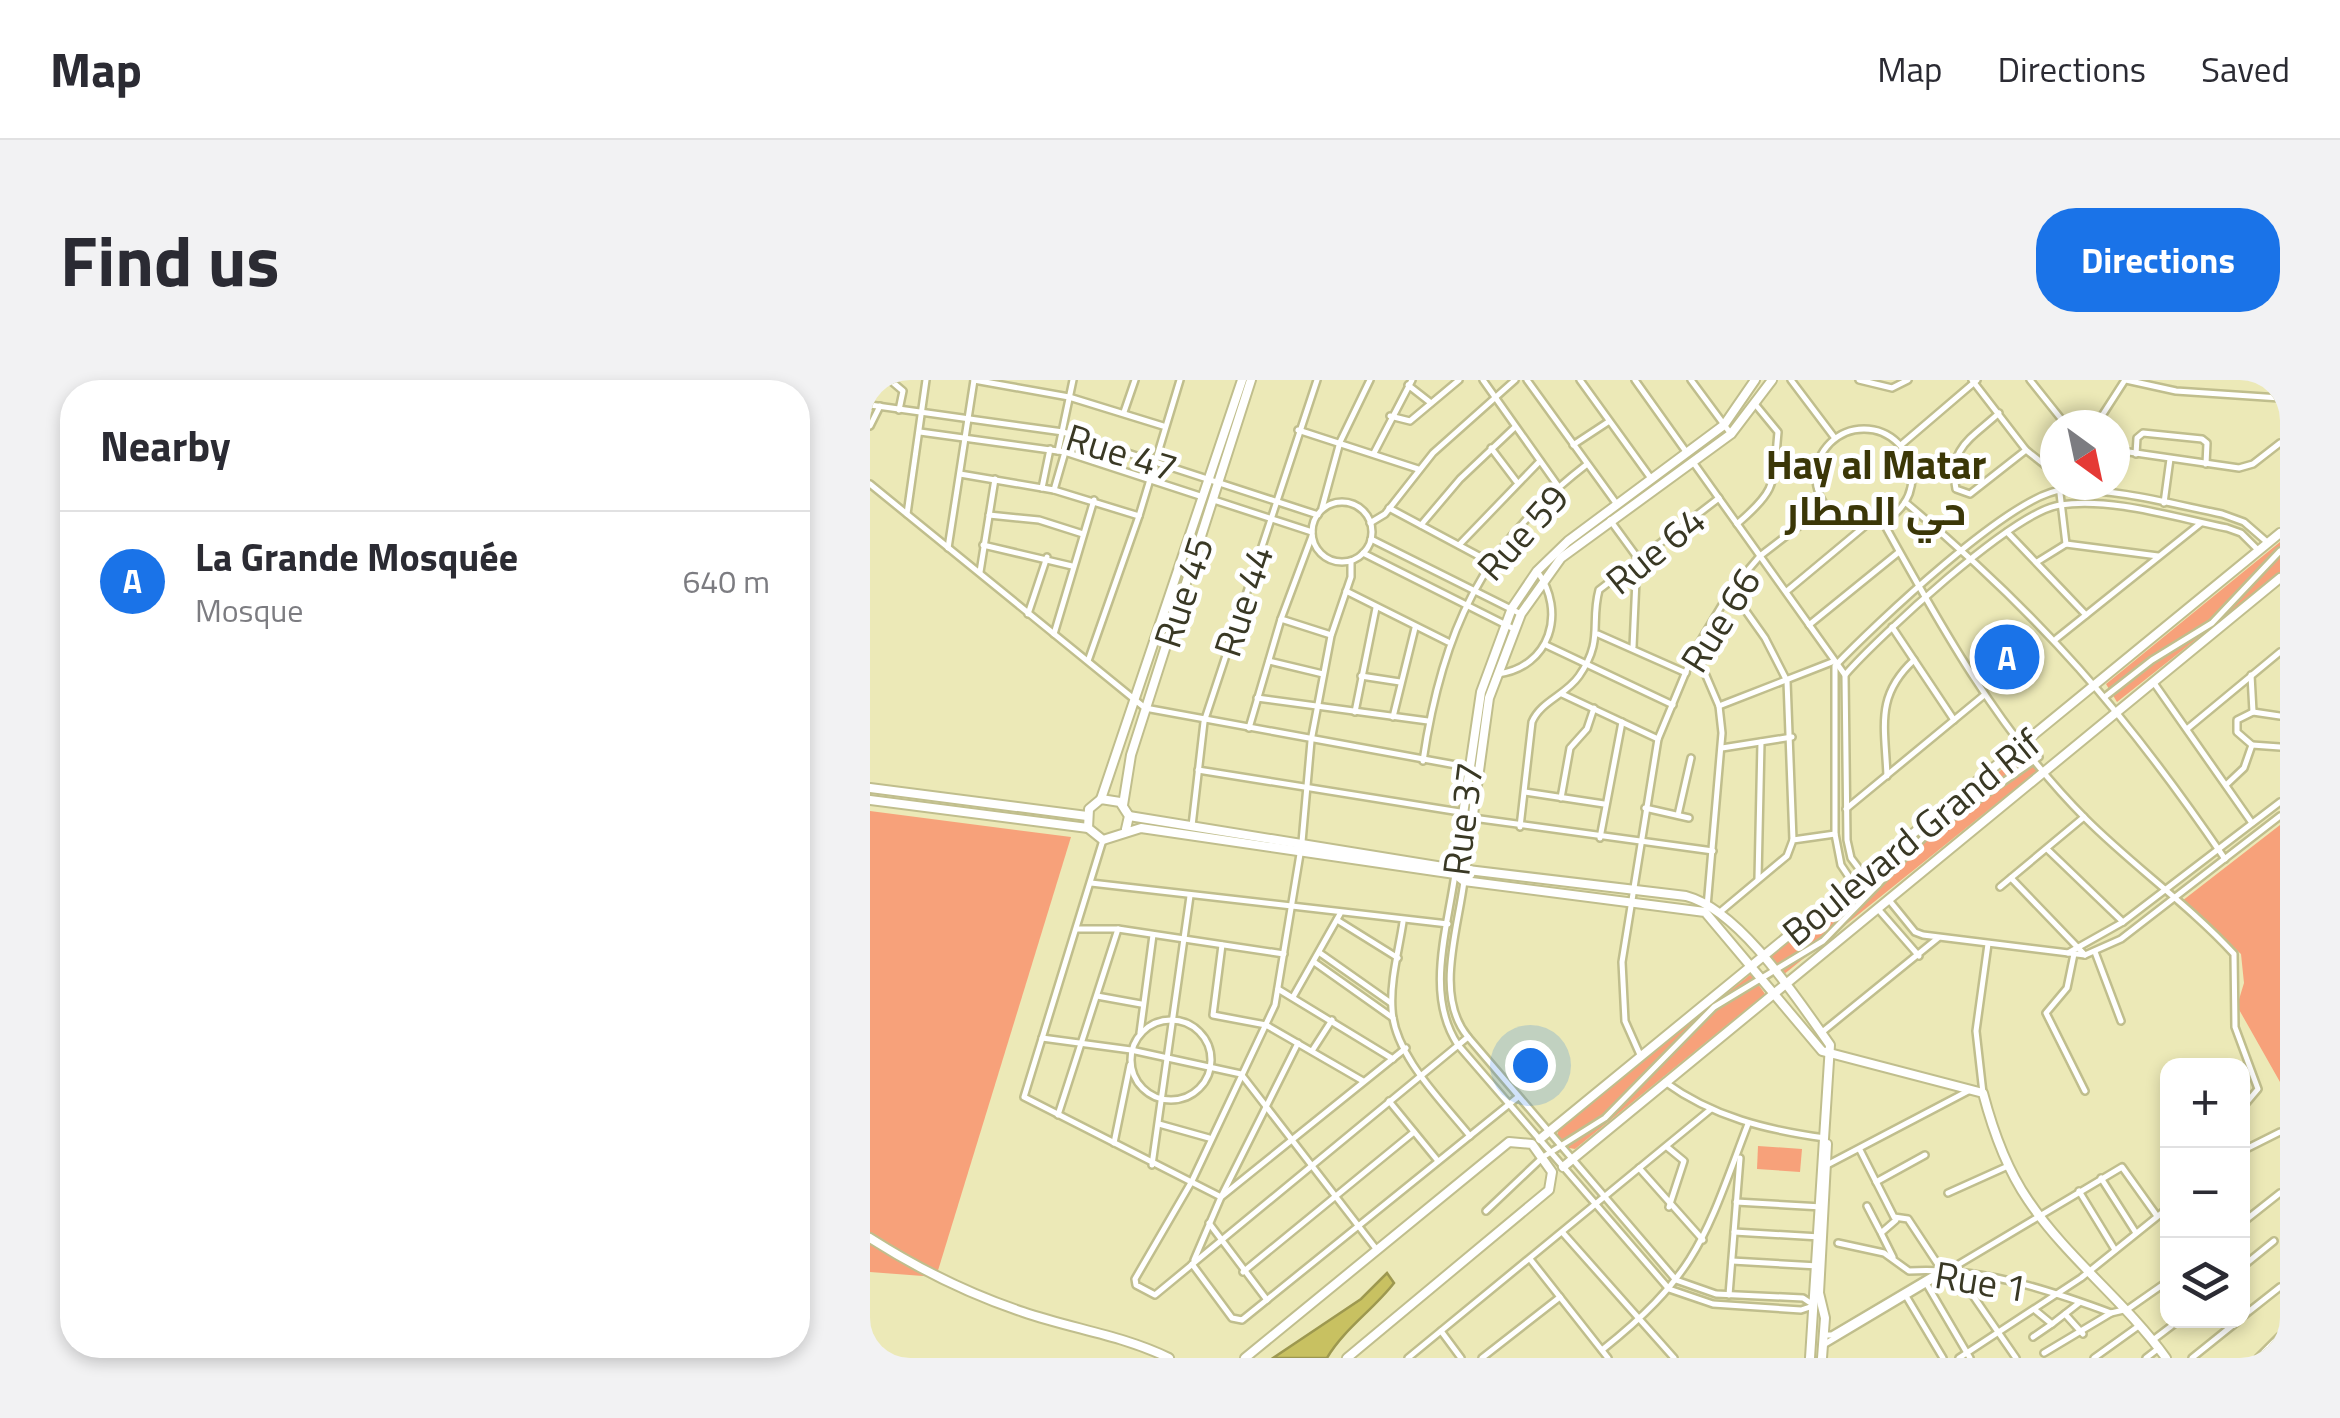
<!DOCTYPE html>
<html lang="en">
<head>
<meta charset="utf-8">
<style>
	body { margin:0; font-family:"Titillium Web",Cairo,sans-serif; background:#f2f2f3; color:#2b2b33 }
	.controls { position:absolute; right:30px; bottom:30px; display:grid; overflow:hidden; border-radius:20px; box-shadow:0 5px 15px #0003 }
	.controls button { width:90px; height:90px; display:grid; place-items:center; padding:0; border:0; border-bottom:2px solid #e1e1e2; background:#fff; color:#2b2b33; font:50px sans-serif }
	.compass { position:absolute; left:1170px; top:30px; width:90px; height:90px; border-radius:50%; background:#fff; box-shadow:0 5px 15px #0003; rotate:147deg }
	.you { position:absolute; left:660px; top:685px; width:35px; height:35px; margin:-25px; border:8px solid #fff; border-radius:50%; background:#1a73e8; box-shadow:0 0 0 15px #1a73e833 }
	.badge { display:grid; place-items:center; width:65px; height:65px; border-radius:50%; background:#1a73e8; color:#fff; font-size:32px; font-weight:700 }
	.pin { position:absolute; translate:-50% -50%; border:5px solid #fff; box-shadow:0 2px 10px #0006 }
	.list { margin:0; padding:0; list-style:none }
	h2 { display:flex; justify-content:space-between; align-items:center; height:130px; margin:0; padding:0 40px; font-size:42px }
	h2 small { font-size:32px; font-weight:400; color:#7c7c81 }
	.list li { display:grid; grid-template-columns:65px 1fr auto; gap:30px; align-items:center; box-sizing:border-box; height:140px; padding:0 40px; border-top:2px solid #e1e1e2 }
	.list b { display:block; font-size:38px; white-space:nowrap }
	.list p { margin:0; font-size:32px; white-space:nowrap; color:#7c7c81 }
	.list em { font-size:32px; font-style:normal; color:#7c7c81 }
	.icon { flex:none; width:55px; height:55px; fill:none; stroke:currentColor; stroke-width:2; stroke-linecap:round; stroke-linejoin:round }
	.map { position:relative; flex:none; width:1410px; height:978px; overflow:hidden; border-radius:40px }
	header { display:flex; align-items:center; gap:60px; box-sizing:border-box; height:140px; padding:0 50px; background:#fff; border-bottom:2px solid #e1e1e2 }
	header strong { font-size:48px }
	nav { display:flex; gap:55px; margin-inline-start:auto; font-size:35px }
	.intro { display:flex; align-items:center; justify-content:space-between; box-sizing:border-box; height:240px; padding:0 60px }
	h1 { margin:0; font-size:70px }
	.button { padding:25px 45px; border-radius:40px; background:#1a73e8; color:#fff; font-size:35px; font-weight:700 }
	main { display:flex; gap:60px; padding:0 60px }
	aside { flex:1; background:#fff; border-radius:40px; box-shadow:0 5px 15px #0003 }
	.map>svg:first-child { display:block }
</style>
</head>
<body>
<header>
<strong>Map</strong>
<nav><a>Map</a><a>Directions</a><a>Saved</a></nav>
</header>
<div class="intro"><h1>Find us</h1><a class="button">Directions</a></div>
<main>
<aside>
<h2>Nearby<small></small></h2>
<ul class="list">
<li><span class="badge">A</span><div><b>La Grande Mosquée</b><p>Mosque</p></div><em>640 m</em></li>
</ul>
</aside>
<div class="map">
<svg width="1410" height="978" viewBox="0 0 1410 978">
	<rect width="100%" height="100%" fill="#ece9b7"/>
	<g fill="#f7a17a">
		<polygon points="1410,162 1410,193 1247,322 1236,304"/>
		<polygon points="1152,373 1167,387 1166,392 913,595 901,576"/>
		<polygon points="0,431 201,457 66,897 0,892"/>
		<polygon points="1410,445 1410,702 1367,626 1374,603 1371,574 1312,521"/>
		<polygon points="881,594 895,614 705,769 699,768 687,755 689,749"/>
		<polygon points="888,766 932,769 930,792 887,789"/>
	</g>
	<path fill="#c8c161" stroke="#9d984f" stroke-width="2.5" d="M 517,893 L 524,903 C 503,930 474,949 457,978 L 403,978 L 491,919 Z"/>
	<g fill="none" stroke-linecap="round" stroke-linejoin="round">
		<g stroke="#c0be8d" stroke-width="10">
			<g id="street">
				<polyline points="20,0 33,11 29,30"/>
				<polyline points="104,0 199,17 293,46"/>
				<polyline points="613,0 688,106"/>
				<polyline points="657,0 746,123"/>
				<polyline points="710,0 780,97"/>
				<polyline points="765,0 817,73"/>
				<polyline points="821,0 861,54"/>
				<polyline points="921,0 964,57"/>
				<polyline points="989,0 1022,8 1038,0"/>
				<polyline points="1102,0 1156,70 1185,93"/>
				<polyline points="1160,0 1196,45"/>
				<polyline points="1256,0 1306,11 1410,18"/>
				<polyline points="538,5 561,23"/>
				<polyline points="0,25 193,52 448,135"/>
				<polyline points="254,32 265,0"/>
				<path d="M 1129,33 C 1101,59 1078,67 1086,109 L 1100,114 L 1156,70"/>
				<polyline points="520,36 540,41 589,0"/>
				<polyline points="1226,45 1255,0"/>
				<polyline points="0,46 10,26"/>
				<circle cx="994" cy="97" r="48"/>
				<polyline points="428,50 548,89"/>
				<polyline points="50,52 195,72 333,117"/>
				<polyline points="703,65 738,42"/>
				<polyline points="1031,65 1107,0"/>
				<polyline points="621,68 646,101"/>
				<polyline points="1245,70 1369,88 1383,84 1410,63"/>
				<polyline points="188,71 203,0"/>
				<polyline points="504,73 542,0"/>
				<polyline points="1266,74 1267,58 1273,53 1332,59 1337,63 1336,84"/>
				<polyline points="823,82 975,295"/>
				<polyline points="90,94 184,110 269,136"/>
				<polyline points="0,104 275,328 597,387"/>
				<polyline points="1189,105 1196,164"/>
				<polyline points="172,108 180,69"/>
				<polyline points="184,110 195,72"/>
				<polyline points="344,120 442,152"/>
				<path d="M 1035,122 C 1170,234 1257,335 1355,479"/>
				<circle cx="472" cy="152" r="30"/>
				<polyline points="1294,123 1300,79"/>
				<polyline points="452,128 470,62 500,0"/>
				<polyline points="519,128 620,182"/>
				<polyline points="37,134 56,0"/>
				<polyline points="119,135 169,140 213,154"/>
				<polyline points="740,140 767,177 763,267"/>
				<path d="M 1013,142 C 1071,247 1130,353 1216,439 C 1263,486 1319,525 1364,574 L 1365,647 L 1388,709 L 1372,728"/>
				<polyline points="500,143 515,134 563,73 645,0"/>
				<path d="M 867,144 C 908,109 903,104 908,52 L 885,24"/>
				<polyline points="551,145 590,99 645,47"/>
				<polyline points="1137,152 1216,235"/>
				<polyline points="501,159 651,234"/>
				<polyline points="113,165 202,186"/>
				<polyline points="589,165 670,81"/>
				<polyline points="78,168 104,0"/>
				<polyline points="493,173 644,249"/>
				<polyline points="481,181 481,197 461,256 441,361 432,462 405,625 322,801 265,899 266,905 285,915 598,657"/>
				<polyline points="1167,182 1196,164 1288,176"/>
				<polyline points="110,192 125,99"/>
				<polyline points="861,210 895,258 917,301 923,460"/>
				<polyline points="476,211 578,262"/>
				<polyline points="917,211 995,146"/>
				<polyline points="158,234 177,177"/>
				<polyline points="411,239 461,255"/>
				<polyline points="939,245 1029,172"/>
				<polyline points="1022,247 1084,340"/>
				<polyline points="184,254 224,120"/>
				<polyline points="728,254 816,293"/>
				<polyline points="1186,259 1331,143"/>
				<polyline points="676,265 803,325"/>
				<polyline points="825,270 849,326 852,353 837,527"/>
				<polyline points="218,281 269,136 310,0"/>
				<polyline points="399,281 453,294"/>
				<path d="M 628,294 C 680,287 697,232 667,191"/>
				<polyline points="1381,295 1383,332"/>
				<polyline points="491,296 530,302"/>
				<polyline points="1284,303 1382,443"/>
				<polyline points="692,314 788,359"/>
				<polyline points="1236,316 1282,280 1342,243 1410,171"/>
				<polyline points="387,318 558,341"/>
				<polyline points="849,326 962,282"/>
				<polyline points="485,332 506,228"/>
				<polyline points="523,337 545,248"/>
				<polyline points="379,348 411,239 442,156"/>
				<polyline points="1317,349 1410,272"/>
				<polyline points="1382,365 1410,367"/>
				<polyline points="852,368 922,357"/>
				<path d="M 553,381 C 572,252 611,166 716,85"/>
				<polyline points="328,390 590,432"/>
				<path d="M 1017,396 C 1015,346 1005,316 1044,280"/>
				<polyline points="1356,405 1374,388 1382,365 1367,352 1367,340 1383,332 1410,336"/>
				<polyline points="655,412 734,424"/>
				<polyline points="691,418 700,368 717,349 724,328"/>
				<polyline points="775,428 819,438"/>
				<polyline points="976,429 1113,316"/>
				<polyline points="808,435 821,378"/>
				<polyline points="603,438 843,471"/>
				<polyline points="322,446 334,342 447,0"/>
				<path d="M 650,447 L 662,342 C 671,321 696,315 709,296 C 734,260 720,244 729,210 L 849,118"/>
				<polyline points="730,458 752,342"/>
				<polyline points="233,460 154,717 351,817 428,663"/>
				<polyline points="1177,469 1253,542"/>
				<path d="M 585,494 C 577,551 555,615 588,665 L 799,909 L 843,924 L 931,930 L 943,926"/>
				<path d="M 993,494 L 981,478 L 977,460 L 975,295 C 1008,257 1144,131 1190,125 C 1242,117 1306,138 1357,148 L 1371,153 L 1389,171"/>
				<polyline points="1141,498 1215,575"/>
				<polyline points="888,499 891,362"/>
				<path d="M 594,501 C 588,550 564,616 598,657 L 806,900 L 846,914 L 933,918 L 942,924"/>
				<polyline points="221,503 578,544"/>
				<path d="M 983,503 L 971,485 L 965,454 L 965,286 C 1002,247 1144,112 1193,110 C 1245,108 1302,124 1352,134 L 1374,142 L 1397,162"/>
				<polyline points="1130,507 1214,437"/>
				<polyline points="1019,520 1045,552 1053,555 1215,575 1251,559 1410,436"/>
				<polyline points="1008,529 1049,576"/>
				<polyline points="850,532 917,476 923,460 965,454"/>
				<polyline points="467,540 528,578"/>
				<path d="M 533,542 C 529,569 520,601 522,629 C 524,675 572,721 600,756"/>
				<polyline points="207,549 248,549 414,574"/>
				<polyline points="352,565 343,635 396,645 493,701"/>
				<polyline points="1225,572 1251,641"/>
				<polyline points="450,573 521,623"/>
				<polyline points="1198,573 1253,542 1410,422"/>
				<polyline points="1204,574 1197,608 1176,633 1215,711"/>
				<polyline points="444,582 523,638"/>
				<polyline points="408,609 523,679"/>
				<polyline points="227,616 271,624"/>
				<polyline points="423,617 470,534"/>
				<circle cx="301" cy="680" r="40"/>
				<polyline points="270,653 283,555"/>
				<polyline points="951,653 1068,558"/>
				<polyline points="172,658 261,670 371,694 507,870"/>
				<polyline points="442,671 462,640"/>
				<polyline points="771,677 755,641 752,582 788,359 825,270 861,210 890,176 955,126"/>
				<path d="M 795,702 C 843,737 897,750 955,758"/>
				<polyline points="1113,713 1106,651 1118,564"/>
				<polyline points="519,721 568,781"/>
				<polyline points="188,735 248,549"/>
				<polyline points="289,744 339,758"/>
				<polyline points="244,763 260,685"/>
				<polyline points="1372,764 1376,769 1410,752"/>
				<polyline points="797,767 814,781 799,827"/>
				<polyline points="990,770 1024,837 1038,839 1071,889"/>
				<polyline points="282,785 320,516"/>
				<polyline points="957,785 1100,710"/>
				<polyline points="769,788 833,860"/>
				<polyline points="1231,798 1266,853"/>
				<polyline points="1006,802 1055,775"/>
				<polyline points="1209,811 1245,870"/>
				<polyline points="1078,813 1138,786"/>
				<polyline points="866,822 952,827"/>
				<polyline points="997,826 1010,851"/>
				<polyline points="616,831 673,777 735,738 844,627 953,561 1054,457 1169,377"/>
				<polyline points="339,843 397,920"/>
				<polyline points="1372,843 1410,813"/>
				<polyline points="864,852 950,857"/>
				<polyline points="693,853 804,978"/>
				<path d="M 968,863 L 1014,873 L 1039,891 C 1109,887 1174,908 1241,933 L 1258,929 L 1298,901"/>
				<polyline points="1023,877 1011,853 1026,840"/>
				<polyline points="660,879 738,978"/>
				<polyline points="324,880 351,817 536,668"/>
				<polyline points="862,881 948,886"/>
				<polyline points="322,884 362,938 372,940 648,717"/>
				<polyline points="1372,887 1404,861"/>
				<polyline points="373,892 544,752"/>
				<polyline points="1088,894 1146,978"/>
				<polyline points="1056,903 1100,978"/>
				<polyline points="859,915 870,778"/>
				<polyline points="1036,916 1073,978"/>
				<polyline points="1165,930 1182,944 1209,923"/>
				<polyline points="1195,934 1213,954"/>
				<polyline points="1372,937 1410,907"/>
				<polyline points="571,951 591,978"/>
				<polyline points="954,955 962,955 1070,891"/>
				<polyline points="1163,957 1182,944"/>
				<polyline points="1283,960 1308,941"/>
				<polyline points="955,964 1252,787 1287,836"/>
				<path d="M 732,970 C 829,893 836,854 878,744"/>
				<polyline points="1174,973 1241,933"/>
				<polyline points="538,978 841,729"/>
				<polyline points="612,978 690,917"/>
				<polyline points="1089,978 1211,898 1298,828"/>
				<polyline points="1224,978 1270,945"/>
				<polyline points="1276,978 1289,968"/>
				<polyline points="1322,978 1368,941"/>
				<polyline points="1388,978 1410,956"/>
			</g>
		</g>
		<g stroke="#c0be8d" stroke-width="12">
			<g id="secondary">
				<polyline points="0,408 217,436"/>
				<polyline points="231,419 372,0"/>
				<polyline points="0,420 218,448"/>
				<polyline points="253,425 261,375 381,0"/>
				<path d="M 259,436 L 573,487 L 816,516 C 870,530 928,620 960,665 L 940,978"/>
				<path d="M 256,449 L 259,436 L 250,422 L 231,419 L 219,429 L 218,448 L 233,460 L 271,448 L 585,494 L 594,501 L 835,532 L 952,671 L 1113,713 C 1123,751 1136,788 1158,820 C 1197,878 1255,921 1296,978"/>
				<polyline points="585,489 611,312 642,228 667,191 698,161 854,45 885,0"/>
				<polyline points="595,493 619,318 651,234 691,178 861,54 902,0"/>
				<polyline points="670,759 1410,153"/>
				<polyline points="693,787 1410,198"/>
				<path d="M 0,858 C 47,888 99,914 153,932 C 202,949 252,955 299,978"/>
				<polyline points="375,978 639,762 662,764 682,792 679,810 477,978"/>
				<polyline points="952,978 955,938 949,913 957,764"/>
			</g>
		</g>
		<use href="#street" stroke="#fff" stroke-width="5"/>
		<use href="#secondary" stroke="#fff" stroke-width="8"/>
	</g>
	<g text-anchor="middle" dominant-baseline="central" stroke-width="10" stroke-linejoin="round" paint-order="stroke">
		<g font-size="38" fill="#393824" stroke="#fff">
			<text transform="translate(252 72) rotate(17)">Rue 47</text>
			<text transform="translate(652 152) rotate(-48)">Rue 59</text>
			<text transform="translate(785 170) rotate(-39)">Rue 64</text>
			<text transform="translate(313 212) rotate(-72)">Rue 45</text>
			<text transform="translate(373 221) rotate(-72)">Rue 44</text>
			<text transform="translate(850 240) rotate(-58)">Rue 66</text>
			<text transform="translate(592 439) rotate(-83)">Rue 37</text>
			<text transform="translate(1041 457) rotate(-39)">Boulevard Grand Rif</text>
			<text transform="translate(1111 901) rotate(9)">Rue 1</text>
		</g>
		<g font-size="40" font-weight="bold" fill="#3b3707" stroke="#fff">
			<text x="1006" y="84">Hay al Matar<tspan x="1006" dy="46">حي المطار</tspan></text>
		</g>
	</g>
</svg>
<div class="controls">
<button>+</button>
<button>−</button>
<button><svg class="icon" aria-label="layers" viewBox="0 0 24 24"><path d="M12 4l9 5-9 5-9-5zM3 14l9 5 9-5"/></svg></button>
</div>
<svg class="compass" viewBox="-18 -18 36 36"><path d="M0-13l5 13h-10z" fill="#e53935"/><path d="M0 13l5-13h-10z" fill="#7c7c81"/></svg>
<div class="you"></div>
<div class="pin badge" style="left:1137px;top:277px">A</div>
</div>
</main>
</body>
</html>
